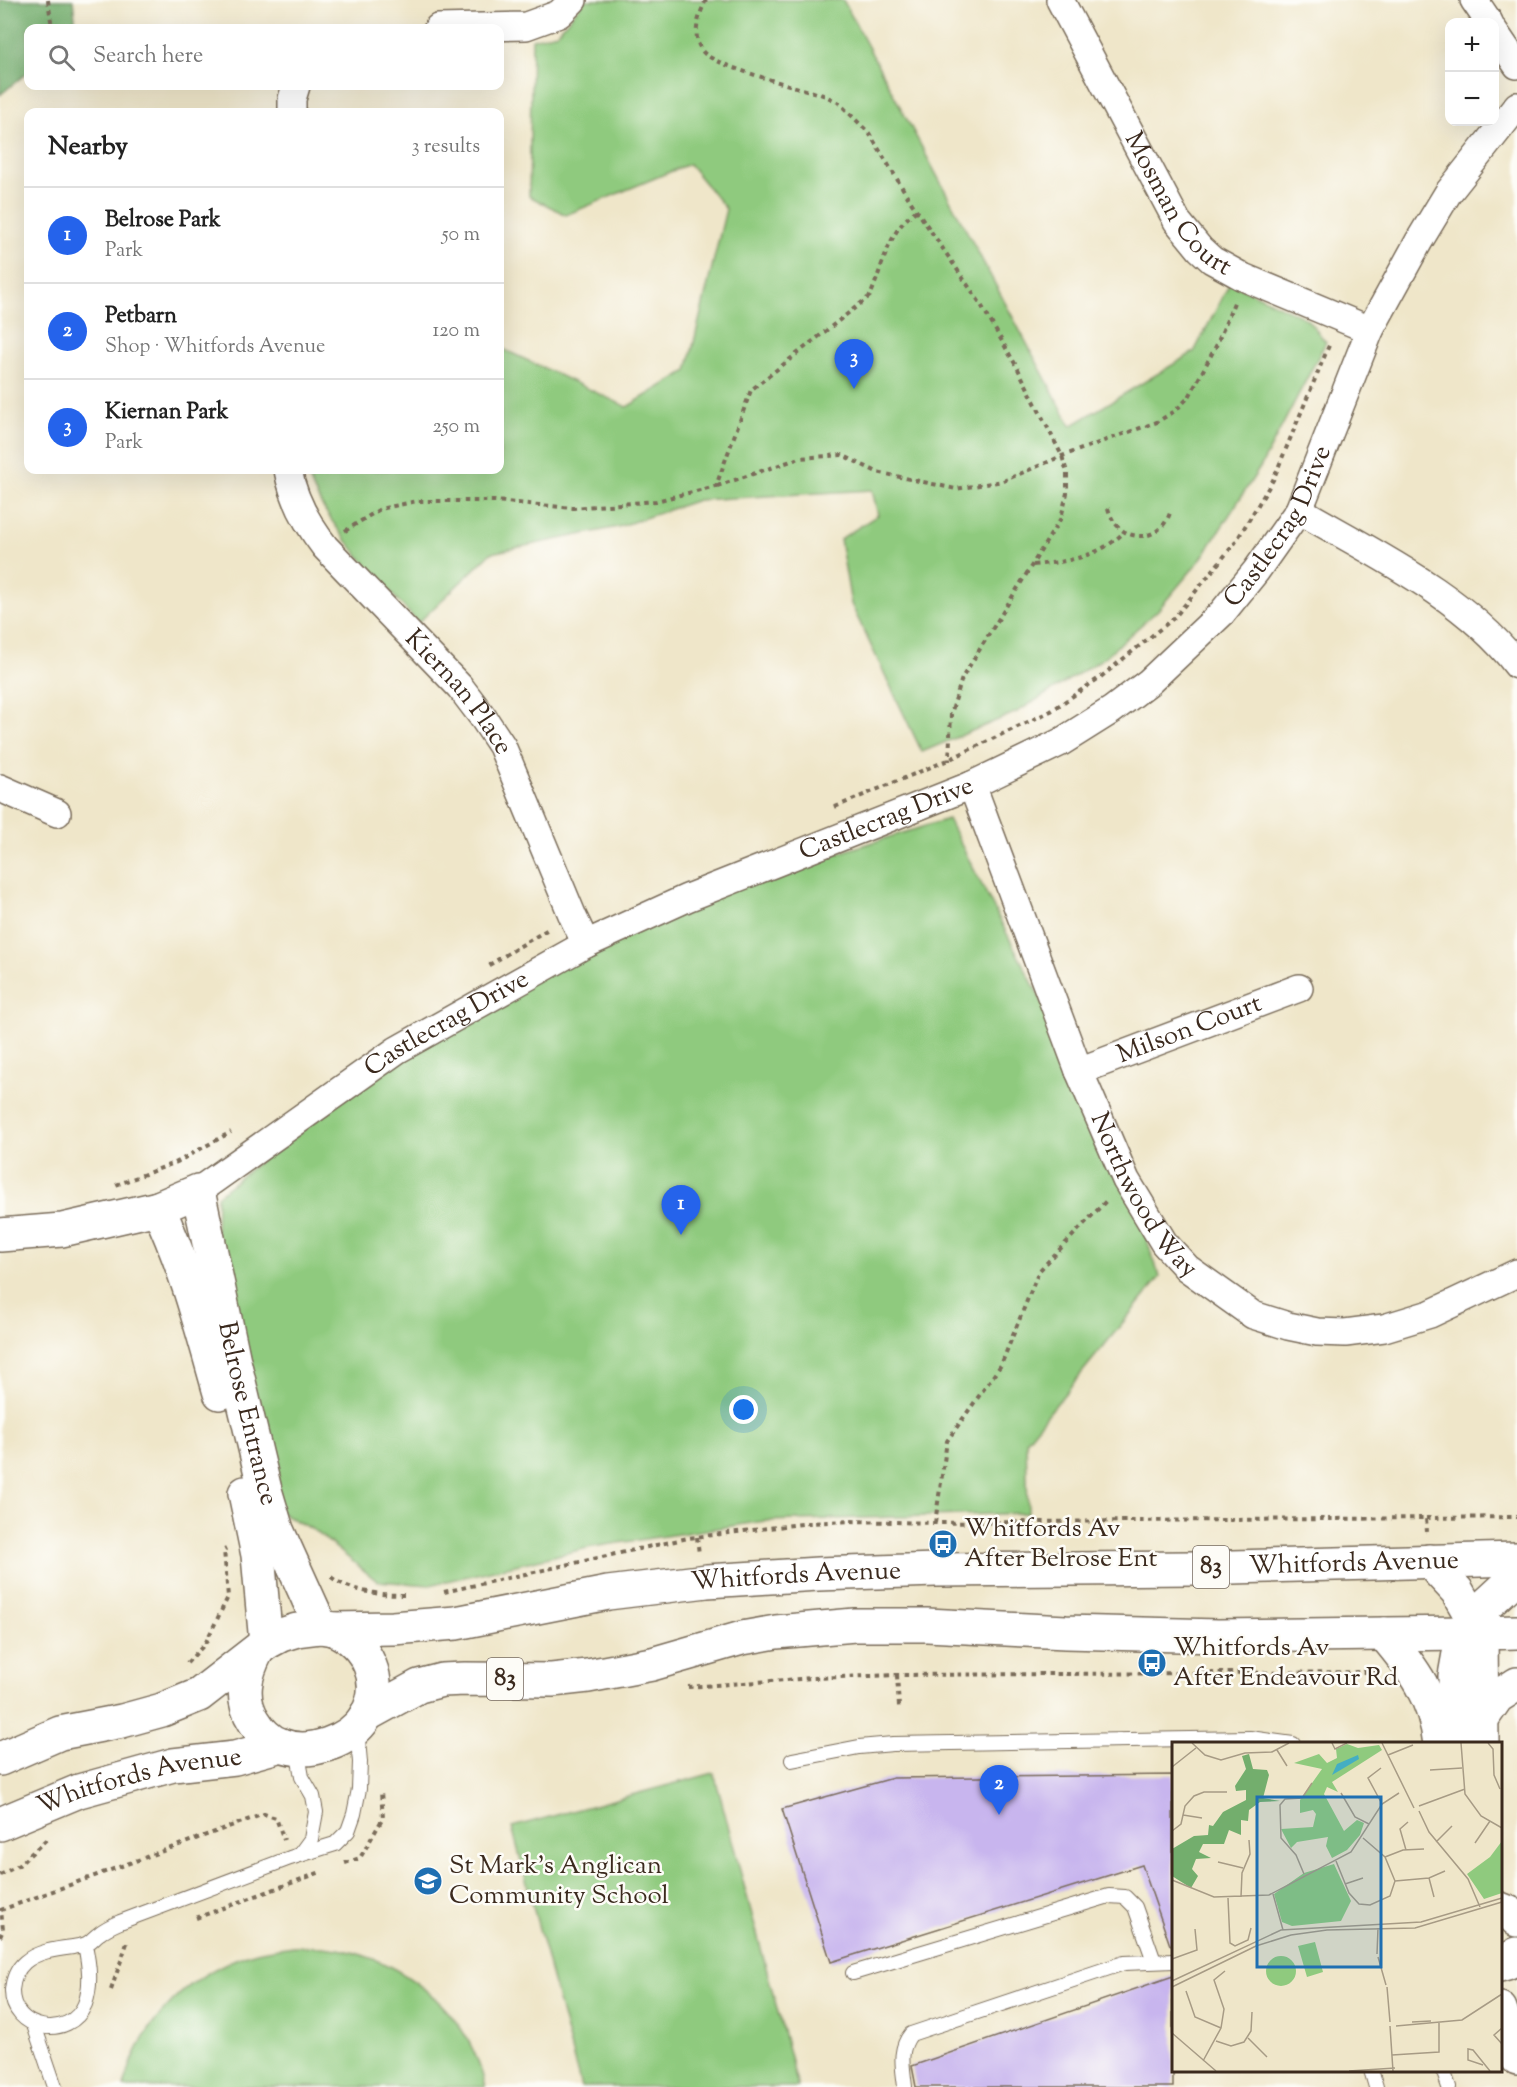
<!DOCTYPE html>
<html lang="en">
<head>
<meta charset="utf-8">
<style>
	body { margin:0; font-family:"Sorts Mill Goudy",serif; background:#f2f2f2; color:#222 }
	.controls { position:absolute; right:18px; top:18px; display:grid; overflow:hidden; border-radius:12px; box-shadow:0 6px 24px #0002 }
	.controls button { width:54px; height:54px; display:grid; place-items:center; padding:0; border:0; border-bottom:2px solid #e0e0e0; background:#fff; color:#222; font:30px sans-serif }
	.you { position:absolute; left:744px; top:1410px; width:21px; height:21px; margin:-15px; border:4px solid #fff; border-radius:50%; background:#1a73e8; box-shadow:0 0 0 9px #1a73e833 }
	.badge { display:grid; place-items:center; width:39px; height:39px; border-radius:50%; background:#2563eb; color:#fff; font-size:20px; font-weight:700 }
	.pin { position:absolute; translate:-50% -50px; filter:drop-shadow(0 2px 3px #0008) }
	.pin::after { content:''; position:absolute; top:32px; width:21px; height:18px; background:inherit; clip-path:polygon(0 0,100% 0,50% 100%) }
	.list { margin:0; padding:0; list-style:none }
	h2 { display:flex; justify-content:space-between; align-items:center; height:78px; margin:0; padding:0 24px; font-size:26px }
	h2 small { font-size:20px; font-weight:400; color:#767676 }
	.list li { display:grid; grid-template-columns:39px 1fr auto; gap:18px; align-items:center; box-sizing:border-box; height:96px; padding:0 24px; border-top:2px solid #e0e0e0 }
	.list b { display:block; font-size:22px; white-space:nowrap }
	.list p { margin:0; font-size:20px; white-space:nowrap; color:#767676 }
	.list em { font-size:20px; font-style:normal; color:#767676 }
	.icon { flex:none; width:33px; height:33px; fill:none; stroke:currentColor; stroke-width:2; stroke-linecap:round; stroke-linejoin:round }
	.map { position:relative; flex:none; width:1517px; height:2087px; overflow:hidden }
	.search { position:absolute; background:#fff; box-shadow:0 6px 24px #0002; left:24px; top:24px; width:480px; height:66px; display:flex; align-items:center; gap:15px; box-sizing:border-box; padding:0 21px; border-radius:12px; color:#767676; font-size:22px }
	.panel { position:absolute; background:#fff; box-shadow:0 6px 24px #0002; left:24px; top:108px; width:480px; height:366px; border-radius:12px }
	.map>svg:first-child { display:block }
</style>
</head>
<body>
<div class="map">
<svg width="1517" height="2087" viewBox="0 0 1517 2087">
	<rect width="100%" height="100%" fill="#fdfcf7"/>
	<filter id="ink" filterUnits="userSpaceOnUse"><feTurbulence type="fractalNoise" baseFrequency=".0167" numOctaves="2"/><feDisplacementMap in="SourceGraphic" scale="12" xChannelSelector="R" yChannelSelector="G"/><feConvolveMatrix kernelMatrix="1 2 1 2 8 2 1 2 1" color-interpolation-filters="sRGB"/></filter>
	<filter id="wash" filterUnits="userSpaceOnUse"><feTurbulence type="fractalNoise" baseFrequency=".008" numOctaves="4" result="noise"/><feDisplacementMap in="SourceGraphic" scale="24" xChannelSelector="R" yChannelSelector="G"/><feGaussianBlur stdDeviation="1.35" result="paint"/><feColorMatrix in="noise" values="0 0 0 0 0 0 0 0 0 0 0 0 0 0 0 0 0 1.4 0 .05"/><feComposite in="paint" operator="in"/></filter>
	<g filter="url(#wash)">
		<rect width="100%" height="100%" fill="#efe6c9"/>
		<g fill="#8fca7e" stroke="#657a4e" stroke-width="1.5">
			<path d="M 585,0 L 843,0 L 1071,426 L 1194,352 L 1231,281 L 1240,287 L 1307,319 L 1326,342 L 1261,466 L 1201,559 L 1158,610 L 1104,658 L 1017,712 L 922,752 L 851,604 L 840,539 L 878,515 L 872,490 L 698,500 L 618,527 L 491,553 L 418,623 C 386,586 316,516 307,470 L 500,470 L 500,349 L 503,349 L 627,407 L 687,371 L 726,209 L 689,164 L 566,215 L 529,196 L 532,39 L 557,33 Z"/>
			<polygon points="948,819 1088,1091 1126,1180 1160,1277 1026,1441 1028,1513 765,1521 592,1547 430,1585 377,1581 315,1531 281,1513 215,1274 217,1196 386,1058 580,933"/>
			<polygon points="714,1773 798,2087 581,2087 512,1827"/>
			<path d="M 294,1946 C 306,1947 319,1946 331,1948 C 391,1956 449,1997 474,2052 C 479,2063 483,2076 486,2087 L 124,2087 C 139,2022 193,1969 257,1952 C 269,1949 282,1948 294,1946 Z"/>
		</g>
		<polygon fill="#73ae6d" stroke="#576c46" stroke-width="1.5" points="0,0 73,0 76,26 138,28 28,28 28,72 0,95"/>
		<g id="blocks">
			<g fill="#c8b5ee">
				<polygon points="1173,1775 1173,1944 1170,1945 1142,1865 831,1962 782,1809 893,1778"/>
				<polygon points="1173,1976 1173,2087 916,2087 912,2066"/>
			</g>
		</g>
	</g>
	<g filter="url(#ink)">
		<use href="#blocks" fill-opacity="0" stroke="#7a6c5a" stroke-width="1.5"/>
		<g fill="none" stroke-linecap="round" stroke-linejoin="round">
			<g stroke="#7a6c5a" stroke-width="16">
				<g id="service">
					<polyline points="297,1749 302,1777 313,1796 316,1812 311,1839 300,1854"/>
					<polyline points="792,1760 859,1747 893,1744 1250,1738 1293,1744"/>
					<path d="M 85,1945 C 89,1964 92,1985 85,2004 C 70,2041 11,2031 12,1990 C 13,1979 17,1969 25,1962 C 38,1951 57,1949 73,1947 C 77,1946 82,1946 86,1944 C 91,1942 95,1936 100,1933 C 106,1928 113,1925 120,1922 L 290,1858 L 335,1844 L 348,1831 L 354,1814 L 359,1789 L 360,1762 L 357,1729"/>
					<polyline points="853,1973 1109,1896 1125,1897 1135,1907 1154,1961"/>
					<polyline points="34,2025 55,2087"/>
					<polyline points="1371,2070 1376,2087"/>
					<polyline points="1443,2070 1449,2087"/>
					<path d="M 905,2087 C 903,2067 898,2050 911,2034 L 1124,1963 L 1174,1961"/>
				</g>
			</g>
			<g stroke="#7a6c5a" stroke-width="30">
				<g id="minor">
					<path id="s1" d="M 1060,0 L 1177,221 L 1200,249 L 1212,260 L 1243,277 L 1370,330"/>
					<polyline points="1474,0 1489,22"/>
					<polyline points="438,28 526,26 559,14 573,0"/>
					<polyline points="1494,31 1517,65"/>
					<polyline points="292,112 292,99 296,86"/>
					<path id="s2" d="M 288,470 C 293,498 308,525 325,547 L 460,687 L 482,716 L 502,746 L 573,917 L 586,944"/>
					<path d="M 1299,510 C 1373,553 1464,596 1517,665"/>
					<path id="s3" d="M 972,785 L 1079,1071 L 1126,1180 L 1164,1243 L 1187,1268 L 1253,1315 L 1288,1326 L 1317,1332 L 1345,1333 L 1384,1328 L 1430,1314 L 1517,1273"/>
					<polyline points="0,788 57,813"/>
					<path id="s4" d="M 1079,1071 L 1299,988"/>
					<path id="s5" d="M 198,1191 L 397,1050 L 586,944 L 687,898 L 972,785 L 1061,742 L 1112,710 L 1149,682 L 1222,613 L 1256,571 L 1299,510 L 1370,330 L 1419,241 L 1448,193 L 1517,106"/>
				</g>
			</g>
			<g stroke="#7a6c5a" stroke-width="36">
				<g id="tertiary">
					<path d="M 158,1208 C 186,1267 202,1330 220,1393"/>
					<path id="s6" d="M 0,1235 L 62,1230 L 158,1208 L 198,1191 L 234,1361 L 265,1490 L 277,1530 L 321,1627"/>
					<polyline points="245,1493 258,1555 266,1643"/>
					<polyline points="1429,1561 1457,1591 1481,1633 1482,1744"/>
					<path d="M 1384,1634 C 1413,1668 1435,1698 1440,1744"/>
					<polyline points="1457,1744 1455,1676 1460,1648 1485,1606 1510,1583 1517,1579"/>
					<polyline points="1500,1909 1510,1913 1517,1920"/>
					<polyline points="1500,1965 1507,1963 1517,1954"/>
					<polyline points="1500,2009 1517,2058"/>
				</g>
			</g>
			<g stroke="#7a6c5a" stroke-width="36">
				<g id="primary">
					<polyline points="1481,1633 1517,1632"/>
					<path d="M 257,1651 C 245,1674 239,1698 254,1721 C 260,1731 269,1741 281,1745 C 309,1756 350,1742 366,1716 C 386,1682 367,1643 333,1629"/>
					<polyline points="366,1715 419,1686 442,1680 465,1679 552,1680 588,1676 652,1664 742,1638 776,1632 855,1625 927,1625 1066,1632 1218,1636 1467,1633"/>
					<polyline points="1481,1720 1497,1697 1517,1684"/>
					<path id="s7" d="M 0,1759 L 60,1733 L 122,1721 L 162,1710 L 199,1695 L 266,1643 L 281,1635 L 297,1630 L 321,1627 L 333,1629 L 393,1628 L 456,1623 L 608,1593 L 707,1581 L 818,1574 L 936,1570 L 1195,1568 L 1517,1559"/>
					<path id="s8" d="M 0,1824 L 79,1791 L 173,1765 L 235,1758 L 281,1745"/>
				</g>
			</g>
			<g stroke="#7a6c5a" stroke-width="4" stroke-dasharray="4.5 4.5" stroke-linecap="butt">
				<polyline points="48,0 52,28"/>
				<path d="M 706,0 C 699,15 690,38 704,53 C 720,68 798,87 823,95 L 838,102 L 869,133 L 911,202 L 980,303 L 1018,369 L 1062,456 L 1067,472 L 1067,493 L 1061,518 L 962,678 L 951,714 L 949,761"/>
				<polyline points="717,486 800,458 842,455 877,472 956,489 1003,481 1062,456 1157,422 1175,411 1189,397 1217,344 1235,300"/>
				<path d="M 1108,508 C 1117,543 1158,546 1170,513"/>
				<path d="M 345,531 L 380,509 L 417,501 L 495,501 L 573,508 L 656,501 L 716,486 L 751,390 L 870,296 C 880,274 887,240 903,223 C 907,218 912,214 917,210"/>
				<path d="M 1033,565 C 1066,562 1100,557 1124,532"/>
				<polyline points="835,807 948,760 1051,711 1102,676 1175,617 1235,543 1273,480 1330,343"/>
				<polyline points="489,965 550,928"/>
				<polyline points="116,1185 177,1162 231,1132"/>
				<polyline points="1426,1518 1517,1517"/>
				<polyline points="935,1523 947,1441 1001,1365 1039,1271 1107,1200"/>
				<polyline points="697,1537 699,1554"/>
				<path d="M 331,1577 C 351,1592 380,1595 404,1595"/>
				<polyline points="444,1592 688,1538 809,1523 850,1521 935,1523 1426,1518 1427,1532"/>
				<polyline points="187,1663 205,1644 228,1597 224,1550 226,1549"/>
				<polyline points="897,1675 899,1707"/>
				<polyline points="688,1687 813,1678 897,1675 1376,1672"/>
				<polyline points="345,1863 360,1858 383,1818 381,1792"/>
				<polyline points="0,1875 19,1865 49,1837"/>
				<polyline points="196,1918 321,1872"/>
				<polyline points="0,1937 3,1930 1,1910 264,1814 276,1818 284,1840"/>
				<polyline points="111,1990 127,1943"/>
			</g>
			<use href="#service" stroke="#fff" stroke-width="14"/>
			<use href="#minor" stroke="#fff" stroke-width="27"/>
			<use href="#tertiary" stroke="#fff" stroke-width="33"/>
			<use href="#primary" stroke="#fff" stroke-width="33"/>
		</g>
	</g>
	<defs>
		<g id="bus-disc" transform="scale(1.5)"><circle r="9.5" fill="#1f6fb2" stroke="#fdfcf7"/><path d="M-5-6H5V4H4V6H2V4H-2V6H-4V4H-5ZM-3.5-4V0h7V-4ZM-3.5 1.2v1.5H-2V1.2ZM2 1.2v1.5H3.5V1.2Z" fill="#fff"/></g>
		<g id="school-disc" transform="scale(1.5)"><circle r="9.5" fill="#1f6fb2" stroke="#fdfcf7"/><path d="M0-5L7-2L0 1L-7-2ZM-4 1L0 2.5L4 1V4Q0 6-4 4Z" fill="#fff"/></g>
	</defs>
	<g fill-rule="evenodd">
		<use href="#bus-disc" x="943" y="1544"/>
		<use href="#bus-disc" x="1152" y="1663"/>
		<use href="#school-disc" x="428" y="1881"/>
	</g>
	<g text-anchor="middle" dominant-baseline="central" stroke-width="5" stroke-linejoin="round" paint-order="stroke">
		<g fill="#fdfcf7" stroke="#75695f" stroke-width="1.5">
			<rect x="1193" y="1546" width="36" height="42" rx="4.5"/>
			<rect x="487" y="1658" width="36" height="42" rx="4.5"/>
		</g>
		<g font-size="24" font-weight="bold" fill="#3b2a1e">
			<text x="1211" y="1567">83</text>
			<text x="505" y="1679">83</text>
		</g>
		<g font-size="26" fill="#3b2a1e" stroke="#fdfcf7">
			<text stroke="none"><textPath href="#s1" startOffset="237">Mosman Court</textPath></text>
			<text stroke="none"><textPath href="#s5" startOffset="1288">Castlecrag Drive</textPath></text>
			<text stroke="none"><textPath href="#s2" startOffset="284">Kiernan Place</textPath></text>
			<text stroke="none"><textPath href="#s5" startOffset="786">Castlecrag Drive</textPath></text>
			<text stroke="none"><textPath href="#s5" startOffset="300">Castlecrag Drive</textPath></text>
			<text stroke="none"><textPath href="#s4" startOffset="118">Milson Court</textPath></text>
			<text stroke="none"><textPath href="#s3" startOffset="446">Northwood Way</textPath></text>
			<text stroke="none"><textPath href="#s6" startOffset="432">Belrose Entrance</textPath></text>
			<text stroke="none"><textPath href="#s7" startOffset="1390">Whitfords Avenue</textPath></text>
			<text stroke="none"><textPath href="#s7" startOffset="832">Whitfords Avenue</textPath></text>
			<text stroke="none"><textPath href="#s8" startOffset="147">Whitfords Avenue</textPath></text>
		</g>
		<g font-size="26" fill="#3b2a1e" stroke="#fdfcf7" text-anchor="start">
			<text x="964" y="1529">Whitfords Av<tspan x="964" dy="30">After Belrose Ent</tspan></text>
			<text x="1173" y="1648">Whitfords Av<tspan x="1173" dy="30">After Endeavour Rd</tspan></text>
			<text x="449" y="1866">St Mark's Anglican<tspan x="449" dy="30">Community School</tspan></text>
		</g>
	</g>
	<g transform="translate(1172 1742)">
		<rect width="330" height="330" fill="#efe6c9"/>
		<path d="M 175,2 L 186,6 L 207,3 L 210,8 L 160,40 L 166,50 L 155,45 L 152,52 L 172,89 L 185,78 L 192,81 L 188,93 L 175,108 L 160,116 L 154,104 L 156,95 L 125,100 L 119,106 L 109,87 L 141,85 L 144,72 L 141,68 L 128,71 L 128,58 L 150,27 L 122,21 L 147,12 L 155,21 L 165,16 L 164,7 ZM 330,99 L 330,151 L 312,157 L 295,132 L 318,115 ZM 162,122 L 179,159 L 169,179 L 120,184 L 110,180 L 102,152 L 132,131 ZM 143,200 L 151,230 L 135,235 L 126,204 ZM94 229a15 15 0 1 1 30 0a15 15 0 1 1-30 0Z" fill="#8fca7e"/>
		<path d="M 77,12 L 81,27 L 95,28 L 97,33 L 91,56 L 108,59 L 88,60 L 77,68 L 76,79 L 69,78 L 69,93 L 57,88 L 52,102 L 31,102 L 27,110 L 39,116 L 24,117 L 20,127 L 26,134 L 19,146 L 0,134 L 0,107 L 22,94 L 36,93 L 37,83 L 41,84 L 51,70 L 74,58 L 74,48 L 64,49 L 63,44 L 74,27 L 70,14 Z" fill="#73ae6d"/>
		<path d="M 186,13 L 187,17 L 160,33 L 165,22 Z" fill="#44aec3"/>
		<path fill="none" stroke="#a79b85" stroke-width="1.5" d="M 20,1 L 33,13 L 49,18 L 73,11 L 100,10 L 117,1M 160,1 L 163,7 L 175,1M 210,1 L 242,66M 289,1 L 293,52 L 309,74 L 330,86M 316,1 L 321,7 L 322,33 L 328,47M 105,8 L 115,24M 216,13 L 241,3M 0,25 L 24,6M 209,26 L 196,36 L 210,62M 258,28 L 290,26M 169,51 L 183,75 L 197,82M 247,64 L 293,47M 247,69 L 257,90 L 296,137 L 308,165M 11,73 L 30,76M 0,89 L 9,82 L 13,64 L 22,54 L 32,50 L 55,50M 264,100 L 280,84M 303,101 L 318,79M 234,108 L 228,87 L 236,80M 213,115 L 231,108 L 252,107M 164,119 L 177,151 L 187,162 L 198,163 L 218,154 L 223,139 L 213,115 L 191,96M 46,120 L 71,126M 132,132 L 124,113 L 109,96 L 108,63 L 113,57 L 130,56 L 140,41M 257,136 L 262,155M 0,138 L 42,155 L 97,153 L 179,110 L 210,62 L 227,51M 223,139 L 257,136 L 273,129M 173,142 L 191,136M 101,152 L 111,188M 69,155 L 70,131 L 78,112 L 77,98M 56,156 L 58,201 L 63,204 L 76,198 L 79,186M 205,212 L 206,186M 206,215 L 214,243M 0,217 L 25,208 L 23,187M 0,239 L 109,188 L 249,180 L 330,156M 0,245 L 84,204 L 119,193 L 155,188 L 243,186 L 330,160M 215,245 L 218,280M 14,249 L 23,275 L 49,286M 240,280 L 259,279M 218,284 L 221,329M 224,284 L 290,278 L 330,252M 330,286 L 322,293 L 330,302M 0,291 L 44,329M 76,296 L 95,315M 44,299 L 59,304 L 72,300 L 79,289 L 80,270M 220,313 L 267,310 L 267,280M 31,319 L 49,286 L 52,267 L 42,238 L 53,229M 311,323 L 296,318 L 296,307 L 301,308 L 318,329M 177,329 L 223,326"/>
		<path fill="#1f6fb2" fill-opacity="0.15" stroke="#1f6fb2" stroke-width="3" d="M 85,55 L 209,55 L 209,225 L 85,225 Z"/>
		<rect width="330" height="330" fill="none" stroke="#3b2a1e" stroke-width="3"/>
	</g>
</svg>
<div class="controls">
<button>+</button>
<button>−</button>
</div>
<div class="you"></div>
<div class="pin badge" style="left:681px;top:1235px">1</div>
<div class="pin badge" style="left:999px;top:1815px">2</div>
<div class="pin badge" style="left:854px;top:389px">3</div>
<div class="search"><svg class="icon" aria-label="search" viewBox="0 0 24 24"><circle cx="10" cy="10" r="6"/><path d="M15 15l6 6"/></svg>Search here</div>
<section class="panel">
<h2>Nearby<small>3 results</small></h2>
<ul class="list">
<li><span class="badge">1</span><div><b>Belrose Park</b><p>Park</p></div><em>50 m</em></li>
<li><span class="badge">2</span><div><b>Petbarn</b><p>Shop · Whitfords Avenue</p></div><em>120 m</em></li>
<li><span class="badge">3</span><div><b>Kiernan Park</b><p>Park</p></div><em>250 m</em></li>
</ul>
</section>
</div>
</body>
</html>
